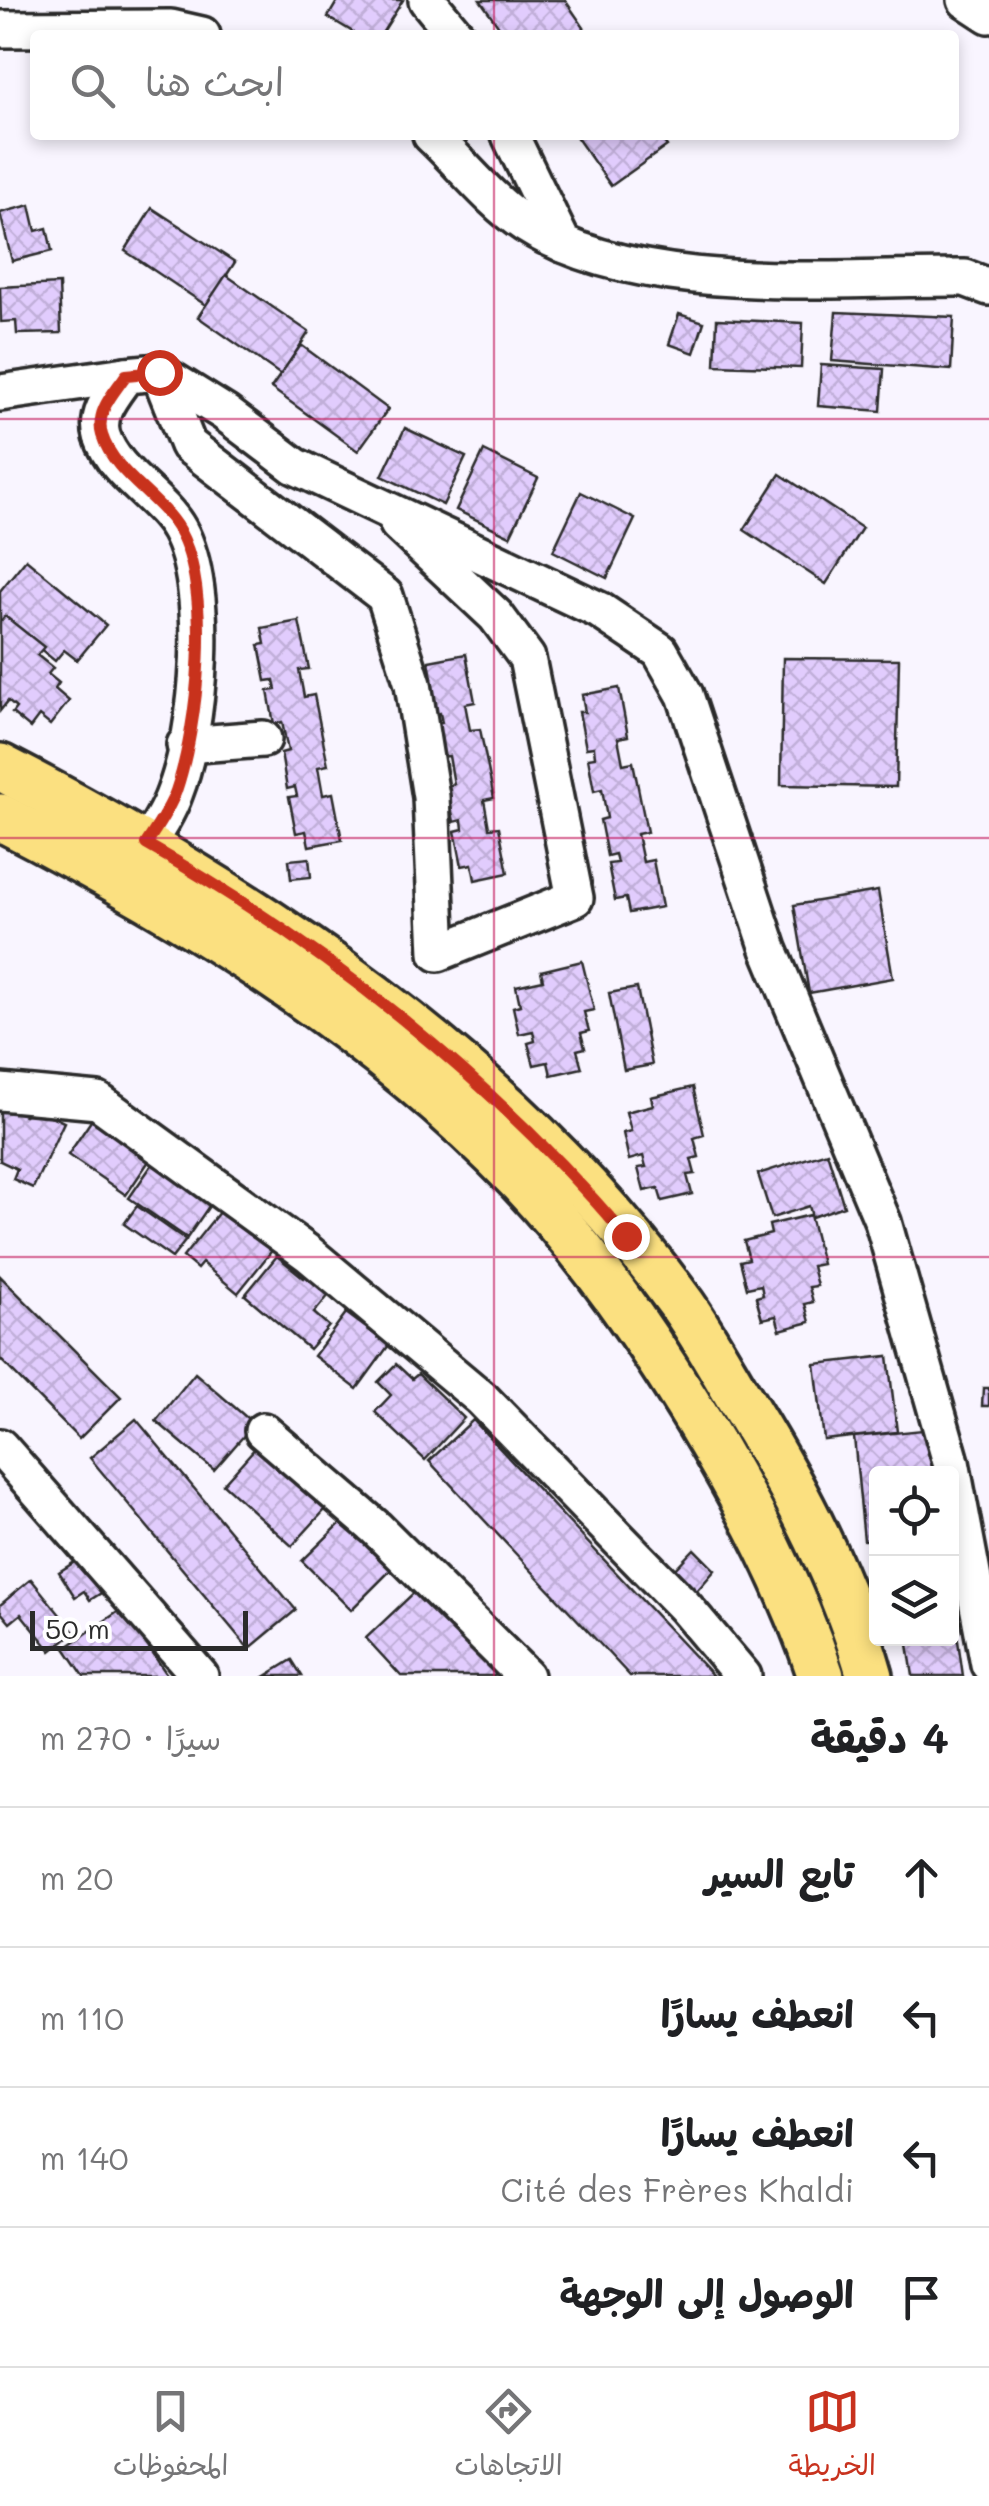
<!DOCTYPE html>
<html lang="ar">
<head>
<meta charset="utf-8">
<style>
	body { margin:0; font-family:Mali,"Playpen Sans Arabic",sans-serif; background:#f2f2f2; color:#202124; direction:rtl }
	.controls { position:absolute; right:30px; bottom:30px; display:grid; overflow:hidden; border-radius:10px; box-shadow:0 5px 15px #0003 }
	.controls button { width:90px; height:90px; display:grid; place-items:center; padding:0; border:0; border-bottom:2px solid #e0e0e0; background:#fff; color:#202124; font:50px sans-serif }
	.scale { position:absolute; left:30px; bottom:25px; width:218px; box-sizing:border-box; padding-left:10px; border:5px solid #2b2b2b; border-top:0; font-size:28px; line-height:35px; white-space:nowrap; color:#2b2b2b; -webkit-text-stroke:8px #fff; paint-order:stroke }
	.stop { position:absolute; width:30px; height:30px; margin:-22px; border:8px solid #c8321e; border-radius:50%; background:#fff }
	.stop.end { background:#c8321e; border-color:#fff; box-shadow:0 2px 10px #0008 }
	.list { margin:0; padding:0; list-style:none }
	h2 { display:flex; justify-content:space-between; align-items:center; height:130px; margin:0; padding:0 40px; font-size:42px }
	h2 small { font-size:32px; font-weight:400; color:#757577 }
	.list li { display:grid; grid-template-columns:65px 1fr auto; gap:30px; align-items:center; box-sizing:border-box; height:140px; padding:0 40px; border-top:2px solid #e0e0e0 }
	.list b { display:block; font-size:38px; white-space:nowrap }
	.list p { margin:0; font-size:32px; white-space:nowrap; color:#757577 }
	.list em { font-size:32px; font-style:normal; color:#757577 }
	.icon { flex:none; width:55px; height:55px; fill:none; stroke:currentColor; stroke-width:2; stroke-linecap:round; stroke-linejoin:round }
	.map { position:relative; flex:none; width:989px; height:1676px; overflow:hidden; direction:ltr }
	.search { position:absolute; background:#fff; box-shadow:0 5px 15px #0003; left:30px; right:30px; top:30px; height:110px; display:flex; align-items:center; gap:25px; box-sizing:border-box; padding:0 35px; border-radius:10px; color:#757577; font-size:38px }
	.sheet { height:690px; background:#fff }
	nav { display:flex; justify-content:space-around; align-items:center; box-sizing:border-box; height:140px; border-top:2px solid #e0e0e0; background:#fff; font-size:28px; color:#757577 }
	nav a { display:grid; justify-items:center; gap:5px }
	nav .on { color:#c8321e }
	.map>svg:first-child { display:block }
</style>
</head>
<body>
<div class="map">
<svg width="989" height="1676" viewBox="0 0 989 1676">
	<defs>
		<pattern id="building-cross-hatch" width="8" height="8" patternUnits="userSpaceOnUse" patternTransform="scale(2.5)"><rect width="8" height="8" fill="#e1ccfd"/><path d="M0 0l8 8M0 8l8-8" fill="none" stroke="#c1afd9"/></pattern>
	</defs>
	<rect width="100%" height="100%" fill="#f9f5ff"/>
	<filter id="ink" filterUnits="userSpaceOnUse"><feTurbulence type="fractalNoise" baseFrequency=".01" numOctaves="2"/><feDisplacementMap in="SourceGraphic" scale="20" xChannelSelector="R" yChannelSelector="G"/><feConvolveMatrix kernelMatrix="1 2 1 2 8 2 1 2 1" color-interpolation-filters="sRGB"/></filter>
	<g filter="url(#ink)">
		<g fill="url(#building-cross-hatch)" stroke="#2b2b2b" stroke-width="2.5">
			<polygon points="338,0 403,0 381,35 358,35 328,17"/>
			<polygon points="480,0 565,0 589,35 505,35"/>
			<polygon points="575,135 659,135 667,146 611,186"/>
			<polygon points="30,205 36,231 47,228 52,251 12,261 0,213"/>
			<polygon points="152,208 235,262 207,306 125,251"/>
			<polygon points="226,275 309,332 281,375 198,317"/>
			<polygon points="59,284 61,333 17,334 16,321 1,322 0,287"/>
			<polygon points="836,312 954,317 951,370 832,361"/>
			<polygon points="679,314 704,322 694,353 669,344"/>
			<polygon points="717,319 803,323 801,368 715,365"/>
			<polygon points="301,345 388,409 358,451 271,388"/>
			<polygon points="821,365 884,369 881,411 818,406"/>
			<polygon points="405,428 466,457 443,505 382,476"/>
			<polygon points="484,451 538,478 510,536 456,510"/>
			<polygon points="780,474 862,528 826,584 744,530"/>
			<polygon points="581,492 635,519 607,578 553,551"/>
			<polygon points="26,559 106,625 77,660 64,650 55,661 27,638 20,646 0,629 0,591"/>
			<polygon points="5,616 44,647 37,655 53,668 48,674 59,683 55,689 69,701 50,725 39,716 30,728 12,713 16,708 8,701 0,711 0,622"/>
			<polygon points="299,621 309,669 299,670 304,697 314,695 328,765 318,767 323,795 333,793 342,840 309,846 306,831 296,833 289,797 297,796 295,787 287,789 281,753 288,751 282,722 274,724 268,691 276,690 274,680 266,681 259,645 265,644 262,628"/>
			<polygon points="466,654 475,702 465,704 470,730 480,729 494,798 484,800 489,828 499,827 508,873 475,880 472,864 462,866 455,831 463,829 462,820 454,822 447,786 454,784 449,756 441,757 435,724 442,723 440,713 433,715 426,679 432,678 429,661"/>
			<polygon points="783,658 899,659 896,787 781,785"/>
			<polygon points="619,688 628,736 618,738 623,764 633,762 647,832 637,834 643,862 653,860 662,907 629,913 626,898 615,900 608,864 617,863 615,854 607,856 600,820 607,818 602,789 594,791 588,758 595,757 594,747 586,748 579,712 585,712 582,695"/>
			<polygon points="309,858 311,877 291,879 289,860"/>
			<polygon points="878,891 893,978 809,993 794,905"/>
			<polygon points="582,961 594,1010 584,1012 589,1031 581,1033 585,1048 577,1050 582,1068 551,1075 548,1062 534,1065 528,1043 535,1041 533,1031 519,1034 513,1007 520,1005 516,986 543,980 541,971"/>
			<polygon points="637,988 652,1065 624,1070 609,993"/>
			<polygon points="693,1087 704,1135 694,1138 699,1157 691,1159 695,1174 687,1175 692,1194 662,1201 658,1188 644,1191 638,1168 646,1167 643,1156 629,1160 623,1133 631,1131 626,1112 653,1105 651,1097"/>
			<polygon points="0,1103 24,1115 34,1108 64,1122 33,1188 13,1179 17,1169 0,1161"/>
			<polygon points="97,1112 155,1152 126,1195 68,1155"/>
			<polygon points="827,1152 844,1206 812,1217 809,1206 772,1218 758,1174"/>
			<polygon points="158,1156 216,1196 187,1238 129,1198"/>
			<polygon points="137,1206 186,1240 172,1258 124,1224"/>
			<polygon points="220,1211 248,1234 256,1225 278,1243 238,1293 202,1263 197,1269 183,1257"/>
			<polygon points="810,1215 822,1264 812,1266 817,1286 809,1287 813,1302 805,1304 810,1322 780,1330 776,1316 762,1319 756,1297 763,1295 761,1285 747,1288 740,1261 749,1259 744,1241 771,1234 769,1225"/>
			<polygon points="277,1256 304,1278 311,1269 334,1289 314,1313 329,1326 309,1349 245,1295"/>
			<polygon points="0,1276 121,1397 79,1439 0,1359"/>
			<polygon points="346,1313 389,1345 357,1389 314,1356"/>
			<polygon points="888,1356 897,1432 824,1440 815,1364"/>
			<polygon points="396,1364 412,1379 418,1374 464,1418 425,1460 375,1412 391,1395 378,1382"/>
			<polygon points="195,1373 254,1424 214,1470 156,1421"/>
			<polygon points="983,1388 989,1388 989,1406 982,1406"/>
			<polygon points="136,1419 296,1610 249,1649 90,1458"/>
			<polygon points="473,1420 713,1676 630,1676 429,1461"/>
			<polygon points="932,1429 937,1474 876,1474 876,1539 864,1540 854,1437"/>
			<polygon points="265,1437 334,1500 292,1546 223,1484"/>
			<polygon points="349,1515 397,1564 351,1610 302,1561"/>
			<polygon points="103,1544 125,1578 90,1600 84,1591 75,1597 59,1572"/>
			<polygon points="694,1549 715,1570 695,1593 672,1572"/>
			<polygon points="31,1579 74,1632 51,1651 21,1614 10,1623 0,1611 0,1605"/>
			<polygon points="422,1585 506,1676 401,1676 366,1638"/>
			<polygon points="952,1598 963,1676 913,1676 907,1638 952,1638"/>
			<polygon points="122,1609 168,1676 84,1676 65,1648"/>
			<polygon points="292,1660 302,1676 266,1676"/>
		</g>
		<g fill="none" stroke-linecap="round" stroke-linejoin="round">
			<g stroke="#2b2b2b" stroke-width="42">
				<g id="minor">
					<polyline points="427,0 456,35"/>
					<polyline points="966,0 989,15"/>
					<polyline points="0,29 171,28 202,35"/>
					<path d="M 431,135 C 461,163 491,202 525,224 C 640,298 832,277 965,278 L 989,287"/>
					<polyline points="510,135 563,244"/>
					<polyline points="159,372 188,445 385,596 413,684 431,797 438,953 575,898 527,658 496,616 398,524"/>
					<polyline points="0,393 126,375"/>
					<polyline points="185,745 263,739"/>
					<path d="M 133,865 C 148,841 166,818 175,792 C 199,730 212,590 179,530 C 160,496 115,475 102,436 C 95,412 114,393 126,375 L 159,372 L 225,413 L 295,466 L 599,610 L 660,651 L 685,695 L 769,949 L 883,1222 L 951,1462 L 989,1664"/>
					<polyline points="0,1092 98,1101 309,1254 481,1398 684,1606 743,1676"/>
					<polyline points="263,1431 376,1528 525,1676"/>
					<polyline points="0,1447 200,1676"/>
				</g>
			</g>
			<g stroke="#2b2b2b" stroke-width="52">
				<g id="major">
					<path d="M 0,767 C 259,900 510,1067 683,1306 C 706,1339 725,1375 746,1409 C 798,1494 843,1580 870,1676"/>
					<path d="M 0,817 C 188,914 372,1026 520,1180 C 590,1254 647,1337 700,1424 C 748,1504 792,1587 821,1676"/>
				</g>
			</g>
			<use href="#minor" stroke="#fff" stroke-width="35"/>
			<use href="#major" stroke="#fbe080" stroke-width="45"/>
		</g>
	</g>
	<g fill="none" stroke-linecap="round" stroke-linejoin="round" filter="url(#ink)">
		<path stroke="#c8321e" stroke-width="12" d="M 159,372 L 126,375 C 114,393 95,411 102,435 C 114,474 159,496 179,530 C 213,590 198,727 176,791 C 169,810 157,827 146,844 C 326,946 491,1079 626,1236"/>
	</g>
	<path fill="none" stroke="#c2185b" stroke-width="2.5" stroke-opacity="0.55" d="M 494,0 L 494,35M 494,135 L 494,1676M 0,419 L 989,419M 0,838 L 989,838M 0,1257 L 989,1257"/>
</svg>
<div class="controls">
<button><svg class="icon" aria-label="locate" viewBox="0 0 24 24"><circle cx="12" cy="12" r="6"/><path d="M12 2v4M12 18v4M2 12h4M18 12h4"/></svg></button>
<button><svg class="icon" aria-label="layers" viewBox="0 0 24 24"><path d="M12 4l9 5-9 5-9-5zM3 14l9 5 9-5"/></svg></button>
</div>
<div class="scale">50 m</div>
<div class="stop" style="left:159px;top:372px"></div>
<div class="stop end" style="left:626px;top:1236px"></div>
<div class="search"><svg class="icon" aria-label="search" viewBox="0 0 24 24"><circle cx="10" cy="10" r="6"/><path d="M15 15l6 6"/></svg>ابحث هنا</div>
</div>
<section class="sheet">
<h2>4 دقيقة<small>سيرًا · 270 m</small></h2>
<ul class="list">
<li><svg class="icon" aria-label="ahead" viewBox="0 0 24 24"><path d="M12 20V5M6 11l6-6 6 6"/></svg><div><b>تابع السير</b></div><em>20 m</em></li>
<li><svg class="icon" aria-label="left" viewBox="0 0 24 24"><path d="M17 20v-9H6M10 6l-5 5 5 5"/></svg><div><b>انعطف يسارًا</b></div><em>110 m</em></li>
<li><svg class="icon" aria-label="left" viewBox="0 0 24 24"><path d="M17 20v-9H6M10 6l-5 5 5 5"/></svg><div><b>انعطف يسارًا</b><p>Cité des Frères Khaldi</p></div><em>140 m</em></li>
<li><svg class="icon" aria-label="arrive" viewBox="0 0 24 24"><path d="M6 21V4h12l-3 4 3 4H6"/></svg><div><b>الوصول إلى الوجهة</b></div></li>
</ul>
</section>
<nav>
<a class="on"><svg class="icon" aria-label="map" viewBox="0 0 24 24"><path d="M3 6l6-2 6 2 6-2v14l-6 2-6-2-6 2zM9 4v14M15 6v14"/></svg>الخريطة</a>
<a><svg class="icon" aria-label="directions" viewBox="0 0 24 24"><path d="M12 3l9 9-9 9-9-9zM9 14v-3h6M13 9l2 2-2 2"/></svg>الاتجاهات</a>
<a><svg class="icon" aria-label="saved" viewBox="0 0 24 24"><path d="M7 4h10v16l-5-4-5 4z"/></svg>المحفوظات</a>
</nav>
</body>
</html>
